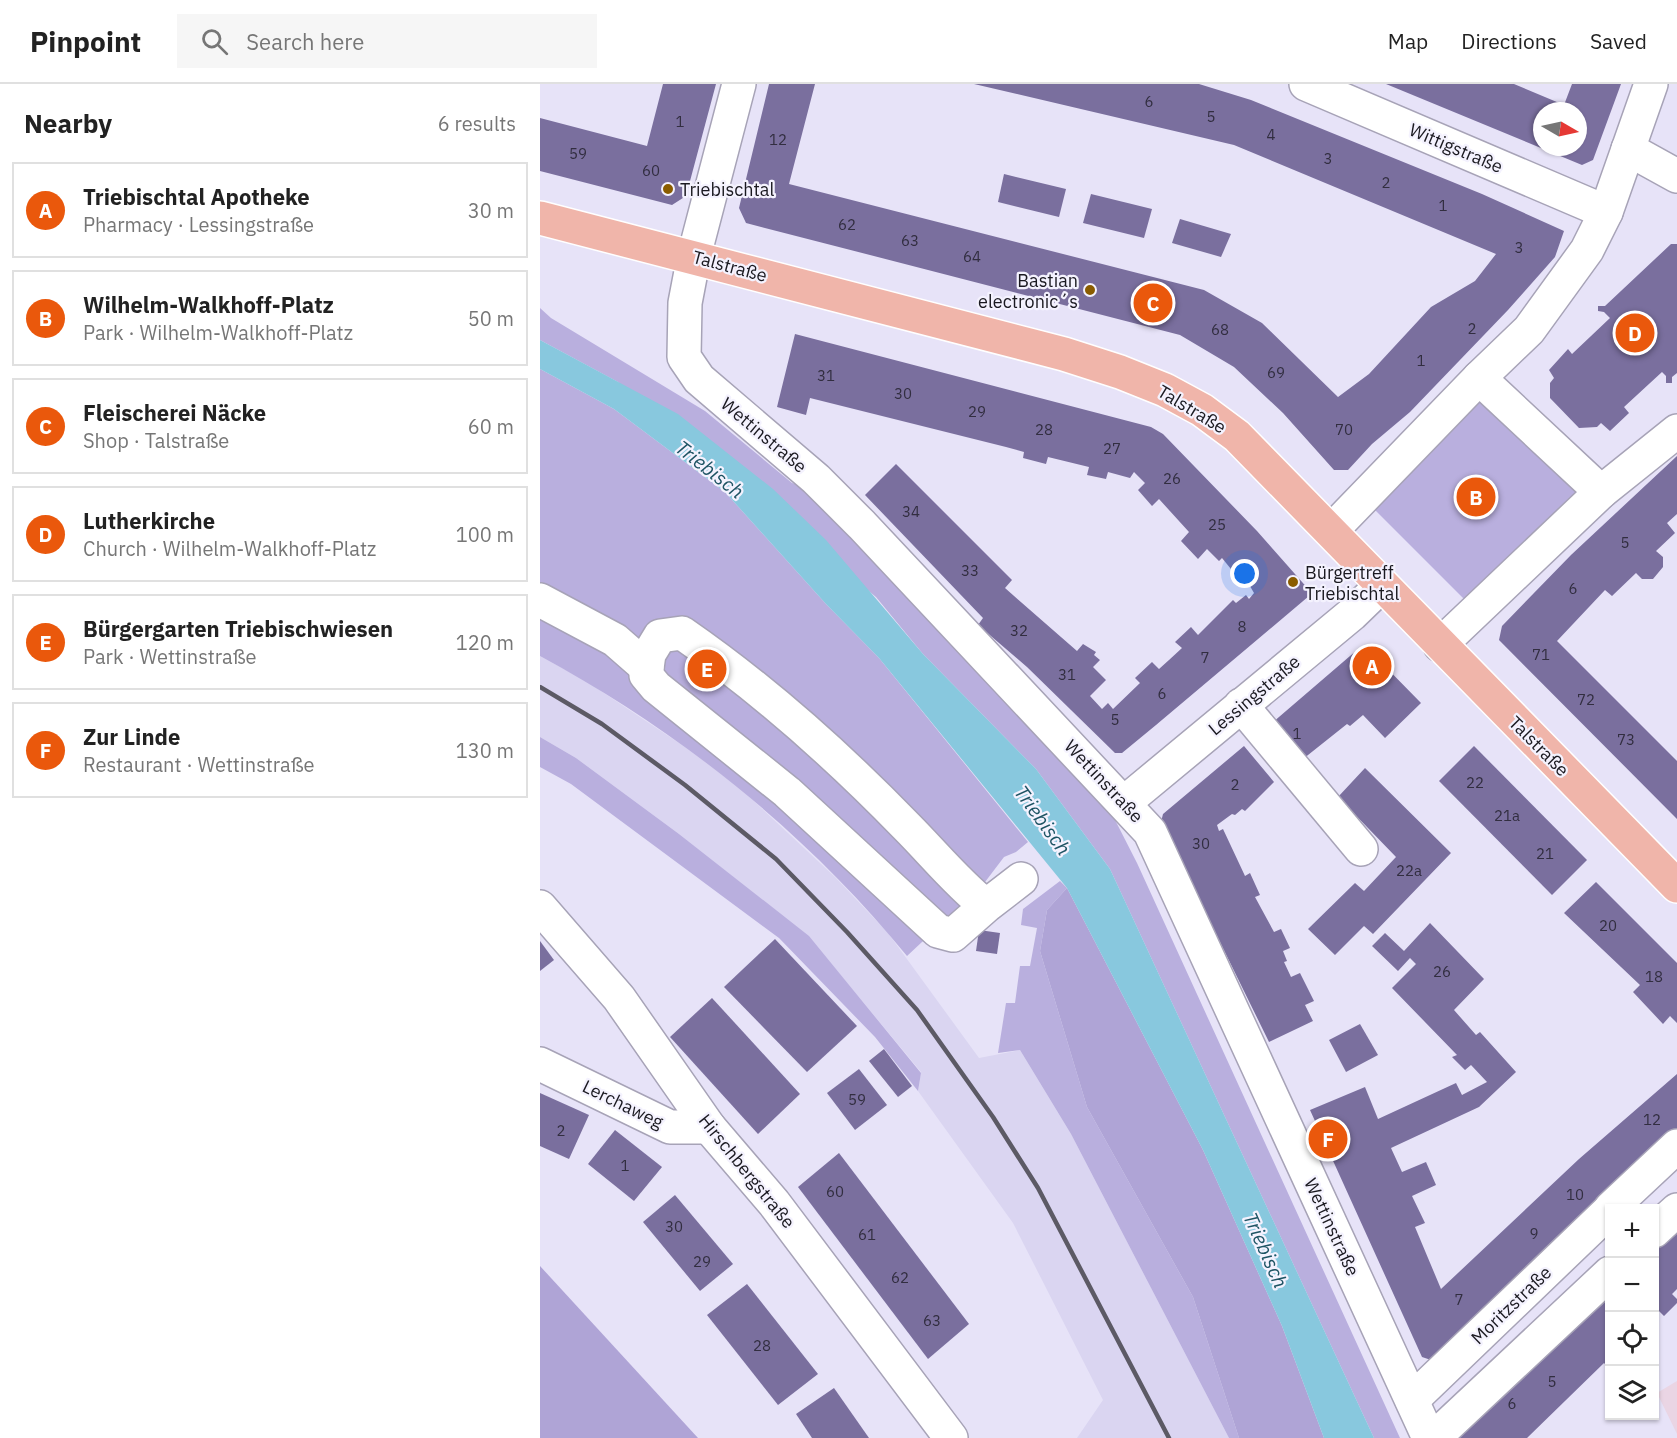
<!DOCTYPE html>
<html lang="en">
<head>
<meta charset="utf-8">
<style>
	body { margin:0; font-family:"IBM Plex Sans",sans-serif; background:#f6f6f6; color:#222 }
	.controls { position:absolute; right:18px; bottom:18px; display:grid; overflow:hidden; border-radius:0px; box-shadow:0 2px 4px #0004 }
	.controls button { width:54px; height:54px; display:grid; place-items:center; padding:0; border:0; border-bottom:2px solid #e0e0e0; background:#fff; color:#222; font:30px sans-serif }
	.compass { position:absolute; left:993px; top:18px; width:54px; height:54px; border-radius:50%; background:#fff; box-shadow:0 2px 4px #0004; rotate:99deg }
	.you { position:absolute; left:705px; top:490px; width:21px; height:21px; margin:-15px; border:4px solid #fff; border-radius:50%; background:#1a73e8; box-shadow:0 0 0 9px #1a73e833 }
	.badge { display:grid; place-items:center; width:39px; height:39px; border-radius:50%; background:#ea580c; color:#fff; font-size:20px; font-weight:700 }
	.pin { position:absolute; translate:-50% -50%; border:3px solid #fff; box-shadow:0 2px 6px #0006 }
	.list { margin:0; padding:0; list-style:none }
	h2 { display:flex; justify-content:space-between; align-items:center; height:78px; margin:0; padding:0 24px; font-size:26px }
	h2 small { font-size:20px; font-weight:400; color:#767676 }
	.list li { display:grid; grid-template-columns:39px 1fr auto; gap:18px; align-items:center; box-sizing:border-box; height:96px; margin:0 12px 12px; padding:0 12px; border:2px solid #e0e0e0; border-radius:0px }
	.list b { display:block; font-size:22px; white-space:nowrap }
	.list p { margin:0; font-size:20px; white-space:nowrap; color:#767676 }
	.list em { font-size:20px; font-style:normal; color:#767676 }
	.icon { flex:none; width:33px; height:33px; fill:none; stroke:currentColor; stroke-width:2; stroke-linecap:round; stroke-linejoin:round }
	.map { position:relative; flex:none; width:1137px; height:1354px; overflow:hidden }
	header { display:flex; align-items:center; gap:36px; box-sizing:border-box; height:84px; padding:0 30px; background:#fff; border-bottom:2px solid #e0e0e0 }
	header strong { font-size:28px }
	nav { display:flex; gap:33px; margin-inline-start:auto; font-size:21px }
	.search { width:420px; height:54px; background:#f6f6f6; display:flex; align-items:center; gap:15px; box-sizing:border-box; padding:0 21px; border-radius:0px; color:#767676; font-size:22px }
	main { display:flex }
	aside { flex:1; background:#fff }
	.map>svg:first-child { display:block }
</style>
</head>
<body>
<header>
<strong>Pinpoint</strong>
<div class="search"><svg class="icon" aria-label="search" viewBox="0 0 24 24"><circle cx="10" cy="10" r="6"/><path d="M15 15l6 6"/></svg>Search here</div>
<nav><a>Map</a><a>Directions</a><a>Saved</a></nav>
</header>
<main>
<aside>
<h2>Nearby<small>6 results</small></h2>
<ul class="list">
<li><span class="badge">A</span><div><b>Triebischtal Apotheke</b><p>Pharmacy · Lessingstraße</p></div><em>30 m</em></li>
<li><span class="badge">B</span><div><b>Wilhelm-Walkhoff-Platz</b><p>Park · Wilhelm-Walkhoff-Platz</p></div><em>50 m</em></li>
<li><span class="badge">C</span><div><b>Fleischerei Näcke</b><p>Shop · Talstraße</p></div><em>60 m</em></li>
<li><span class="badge">D</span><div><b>Lutherkirche</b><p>Church · Wilhelm-Walkhoff-Platz</p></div><em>100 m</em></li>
<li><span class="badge">E</span><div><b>Bürgergarten Triebischwiesen</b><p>Park · Wettinstraße</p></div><em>120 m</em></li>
<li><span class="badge">F</span><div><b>Zur Linde</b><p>Restaurant · Wettinstraße</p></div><em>130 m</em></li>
</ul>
</aside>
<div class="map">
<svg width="1137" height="1354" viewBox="0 0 1137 1354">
	<rect width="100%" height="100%" fill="#e7e3f8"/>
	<polygon fill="#dad5f1" points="0,572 46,597 145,663 201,705 295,793 348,849 439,974 480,966 531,1050 689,1354 537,1354 563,1316 473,1139 378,1007 381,988 269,853 139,750 36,674 0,653"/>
	<polygon fill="#ead5e4" points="1137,1297 1137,1350 1117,1309"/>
	<g fill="#b9afde">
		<polygon points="0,224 11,234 165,327 252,399 264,402 572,730 597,779 860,1354 834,1354 570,785 496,685 383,570 336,513 78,298 0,256"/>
		<path d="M 0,285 L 74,325 L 185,408 L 286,520 L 339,574 L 488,758 L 476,768 L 464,773 L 442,802 L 367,872 C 267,749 139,647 0,572 Z"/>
		<polygon points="943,307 1041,405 927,518 830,421"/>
		<polygon points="0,653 36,674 139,750 269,852 381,989 378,1007 335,953 239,854 31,700 0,683"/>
		<polygon points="520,797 527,804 507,826 500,867 547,1023 653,1213 699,1354 689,1354 531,1050 480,966 458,969 466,919 475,919 480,882 490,882 497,844 481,841 483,825"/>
	</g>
	<g fill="#afa4d6">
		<polygon points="527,804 663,1066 742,1242 784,1354 699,1354 653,1213 547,1023 500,867 507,826"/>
		<polygon points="0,1182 158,1354 0,1354"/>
	</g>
	<polygon fill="#88c8de" points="0,256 138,330 233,405 286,456 383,570 496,685 570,785 834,1354 784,1354 742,1242 663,1066 527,804 339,574 286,520 185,408 74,325 0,285"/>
	<g fill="#7a6f9e" fill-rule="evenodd">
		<polygon points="123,0 176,0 146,112 132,121 0,87 0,34 107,62"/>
		<polygon points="229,0 275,0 249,100 664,206 722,239 798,313 829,290 891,223 935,197 956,170 694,61 434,0 659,0 711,16 942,110 1024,147 1015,173 968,226 870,328 832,360 808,386 794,386 743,329 694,283 640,251 206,139 199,124"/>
		<path d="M 846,0 L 974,0 L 1024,21 L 1032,0 L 1081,0 L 1053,76 L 1042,81 ZM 1002,27 L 1038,27 L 1038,63 L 1002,63 Z"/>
		<polygon points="464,90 526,105 519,133 458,118"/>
		<polygon points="551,110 612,125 604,154 543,139"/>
		<polygon points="640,135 691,150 681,173 632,159"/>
		<polygon points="1131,160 1137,160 1137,289 1132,293 1132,299 1126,299 1126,292 1122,288 1084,323 1089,329 1070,347 1061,339 1057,343 1039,344 1010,314 1010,299 1014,294 1009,286 1028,265 1032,270 1070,234 1064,228 1058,227 1058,222 1065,222"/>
		<polygon points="255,250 611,343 623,350 717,447 770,507 769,512 616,641 582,669 575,669 487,583 438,541 443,534 325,411 356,380 472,496 465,504 537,567 543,560 556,568 554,571 560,576 553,583 566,596 550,612 562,625 568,619 573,625 600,599 595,594 612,578 619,585 629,576 642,564 635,558 651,543 658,551 693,516 696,519 706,511 709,515 714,509 700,485 695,490 682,474 679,477 667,465 658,475 641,457 649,448 619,415 612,422 598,406 605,399 594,388 590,394 568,388 566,395 547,391 549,383 508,373 506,380 483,374 484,368 466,363 270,314 266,331 237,323"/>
		<polygon points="1137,372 1137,430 1127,439 1135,449 1116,467 1123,473 1123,483 1113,495 1102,495 1096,489 1072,512 1065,506 1017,557 1137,677 1137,735 959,556 962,542 1031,471"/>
		<polygon points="817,566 830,567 881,619 845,654 823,631 810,642 807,640 763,675 732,639"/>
		<polygon points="704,662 734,698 705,727 702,725 695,731 692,730 677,741 679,747 683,745 705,792 710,789 720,811 715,813 734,848 741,845 750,864 743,867 747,877 744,878 751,893 760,889 774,917 765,921 773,937 729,958 621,738 623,730"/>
		<polygon points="934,662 1047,776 1012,811 899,697"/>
		<polygon points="825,684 911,769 833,850 824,842 795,871 768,845 815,799 824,807 856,773 798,713"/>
		<polygon points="1056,798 1137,879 1137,939 1130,932 1123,940 1093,908 1100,901 1024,829"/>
		<polygon points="890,839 944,895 914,926 936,951 940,948 976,988 939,1023 851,1064 862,1088 886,1078 896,1101 872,1112 885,1139 875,1143 901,1205 1039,1075 1137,990 1137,1046 897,1278 882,1273 770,1026 825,1003 838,1035 916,999 922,1011 947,998 931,981 925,986 912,973 917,971 852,904 876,880 870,874 858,887 832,862 845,849 864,867"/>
		<polygon points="439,846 460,849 457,870 436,867"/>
		<polygon points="235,855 317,942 267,988 184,903"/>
		<polygon points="0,857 14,876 0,887"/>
		<polygon points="172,914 260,1010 218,1050 130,953"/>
		<polygon points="820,940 838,971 806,988 789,956"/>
		<polygon points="344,965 372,1002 358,1013 329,977"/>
		<polygon points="319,985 347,1021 315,1046 287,1009"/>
		<polygon points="0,1009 49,1031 29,1075 0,1062"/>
		<polygon points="75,1046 122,1083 94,1117 48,1080"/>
		<polygon points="299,1069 429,1240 388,1275 258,1103"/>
		<polygon points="135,1111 193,1180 160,1207 103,1138"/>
		<polygon points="1137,1142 1137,1205 1132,1210 1137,1215 1137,1219 1124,1232 1117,1225 1114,1227 1114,1164"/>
		<polygon points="207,1200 278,1290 238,1321 167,1231"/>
		<polygon points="1070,1208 1068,1283 1064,1279 987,1354 917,1354"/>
		<polygon points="294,1304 329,1354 272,1354 256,1330"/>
	</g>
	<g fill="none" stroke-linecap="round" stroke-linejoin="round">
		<g stroke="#a7a3b7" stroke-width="36">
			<g id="minor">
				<polyline points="199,0 154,172 145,219 144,273 159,295 276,395 322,441 610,748 889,1354"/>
				<polyline points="766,0 1066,128"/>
				<polyline points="1088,65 1137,92"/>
				<polyline points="939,294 1061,408"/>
				<polyline points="792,446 939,294 989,246 1047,166 1066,128 1111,0"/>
				<polyline points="0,516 75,556 107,584"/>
				<polyline points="900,561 1061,408 1137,347"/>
				<polyline points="701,621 821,765"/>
				<polyline points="584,719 812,530 842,501"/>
				<path d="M 446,822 L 413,851 L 398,847 L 247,708 L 116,603 L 106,591 L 109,570 L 120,552 L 142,549 C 223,605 297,671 366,742 C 393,769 416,798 446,822 L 481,795"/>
				<polyline points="0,823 79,914 169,1043 234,1119 411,1354"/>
				<polyline points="0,980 130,1043 169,1043"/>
				<polyline points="1071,1124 1137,1062"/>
				<polyline points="1114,1147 1137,1126"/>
				<polyline points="872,1316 1070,1126"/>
				<polyline points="894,1354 1070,1189"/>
			</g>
		</g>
		<g stroke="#fff" stroke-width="36">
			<polyline id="major" points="0,134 524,270 580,288 625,306 662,326 697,352 1137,802"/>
		</g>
		<use href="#minor" stroke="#fff" stroke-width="33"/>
		<use href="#major" stroke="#f0b5aa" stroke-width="33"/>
		<polyline stroke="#5c5a65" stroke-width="4.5" points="0,603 62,640 145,701 236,775 307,848 377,926 453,1033 498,1104 629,1354"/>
	</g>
	<g fill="#8a5c00" stroke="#f4f2fe" stroke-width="2">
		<circle cx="128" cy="105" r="6"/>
		<circle cx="550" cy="206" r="6"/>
		<circle cx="753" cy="498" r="6"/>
	</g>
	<g text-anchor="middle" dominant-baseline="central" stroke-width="4.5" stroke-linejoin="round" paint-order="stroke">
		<g font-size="15" fill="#322e40">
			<text x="609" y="17">6</text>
			<text x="671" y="32">5</text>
			<text x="140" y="37">1</text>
			<text x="731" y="50">4</text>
			<text x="238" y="55">12</text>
			<text x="38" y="69">59</text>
			<text x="788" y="74">3</text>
			<text x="111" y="86">60</text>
			<text x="846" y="98">2</text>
			<text x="903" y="121">1</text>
			<text x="307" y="140">62</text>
			<text x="370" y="156">63</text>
			<text x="979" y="163">3</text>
			<text x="432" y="172">64</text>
			<text x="932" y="244">2</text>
			<text x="680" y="245">68</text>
			<text x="881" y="276">1</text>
			<text x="736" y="288">69</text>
			<text x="286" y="291">31</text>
			<text x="363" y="309">30</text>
			<text x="437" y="327">29</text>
			<text x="504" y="345">28</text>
			<text x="804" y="345">70</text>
			<text x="572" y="364">27</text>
			<text x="632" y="394">26</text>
			<text x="371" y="427">34</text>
			<text x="677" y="440">25</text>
			<text x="1085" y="458">5</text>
			<text x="430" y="486">33</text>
			<text x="1033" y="504">6</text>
			<text x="702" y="542">8</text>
			<text x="479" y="546">32</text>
			<text x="1001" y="570">71</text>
			<text x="665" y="573">7</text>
			<text x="527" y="590">31</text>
			<text x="622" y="609">6</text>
			<text x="1046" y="615">72</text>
			<text x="575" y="635">5</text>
			<text x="757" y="649">1</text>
			<text x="1086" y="655">73</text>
			<text x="935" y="698">22</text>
			<text x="695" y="700">2</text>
			<text x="967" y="731">21a</text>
			<text x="661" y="759">30</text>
			<text x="1005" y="769">21</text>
			<text x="869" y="786">22a</text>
			<text x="1068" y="841">20</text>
			<text x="902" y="887">26</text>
			<text x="1114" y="892">18</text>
			<text x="317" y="1015">59</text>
			<text x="1112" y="1035">12</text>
			<text x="21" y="1046">2</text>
			<text x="85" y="1081">1</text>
			<text x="295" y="1107">60</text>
			<text x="1035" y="1110">10</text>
			<text x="134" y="1142">30</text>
			<text x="994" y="1149">9</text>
			<text x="327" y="1150">61</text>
			<text x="162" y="1177">29</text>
			<text x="360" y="1193">62</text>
			<text x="919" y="1215">7</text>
			<text x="392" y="1236">63</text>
			<text x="222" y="1261">28</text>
			<text x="1012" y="1297">5</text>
			<text x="972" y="1319">6</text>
		</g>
		<g font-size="18" fill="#1a1920" stroke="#f4f2fe">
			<text transform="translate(916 64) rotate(23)">Wittigstraße</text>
			<text transform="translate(190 182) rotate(15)">Talstraße</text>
			<text transform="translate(652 325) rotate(31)">Talstraße</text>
			<text transform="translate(224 351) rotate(40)">Wettinstraße</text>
			<text transform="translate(714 611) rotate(-40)">Lessingstraße</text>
			<text transform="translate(999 662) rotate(45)">Talstraße</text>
			<text transform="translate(564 697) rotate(47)">Wettinstraße</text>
			<text transform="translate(83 1020) rotate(26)">Lerchaweg</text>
			<text transform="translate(207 1087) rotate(51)">Hirschbergstraße</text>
			<text transform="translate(792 1143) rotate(65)">Wettinstraße</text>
			<text transform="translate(971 1221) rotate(-44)">Moritzstraße</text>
		</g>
		<g font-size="18" fill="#1a1920" stroke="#f4f2fe" text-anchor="start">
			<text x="140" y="105">Triebischtal</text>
			<text x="538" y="196" text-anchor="end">Bastian<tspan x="538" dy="21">electronic´s</tspan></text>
			<text x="765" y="488">Bürgertreff<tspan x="765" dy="21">Triebischtal</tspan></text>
		</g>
		<g font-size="20" font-style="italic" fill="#1e5464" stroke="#f4f2fe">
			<text transform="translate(170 385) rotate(38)">Triebisch</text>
			<text transform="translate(503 736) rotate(54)">Triebisch</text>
			<text transform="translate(726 1166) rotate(66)">Triebisch</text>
		</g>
	</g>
</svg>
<div class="controls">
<button>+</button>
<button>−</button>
<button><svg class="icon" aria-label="locate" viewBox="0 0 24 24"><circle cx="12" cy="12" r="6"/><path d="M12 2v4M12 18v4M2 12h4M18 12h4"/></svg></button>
<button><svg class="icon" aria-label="layers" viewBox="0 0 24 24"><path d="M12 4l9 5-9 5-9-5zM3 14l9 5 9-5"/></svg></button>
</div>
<svg class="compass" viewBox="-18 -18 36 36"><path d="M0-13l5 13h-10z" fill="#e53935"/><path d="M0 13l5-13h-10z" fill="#767676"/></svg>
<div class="you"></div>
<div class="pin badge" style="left:832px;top:582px">A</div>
<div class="pin badge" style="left:936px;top:413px">B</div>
<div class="pin badge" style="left:613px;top:219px">C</div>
<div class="pin badge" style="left:1095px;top:249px">D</div>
<div class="pin badge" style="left:167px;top:585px">E</div>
<div class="pin badge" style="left:788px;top:1055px">F</div>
</div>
</main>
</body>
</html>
